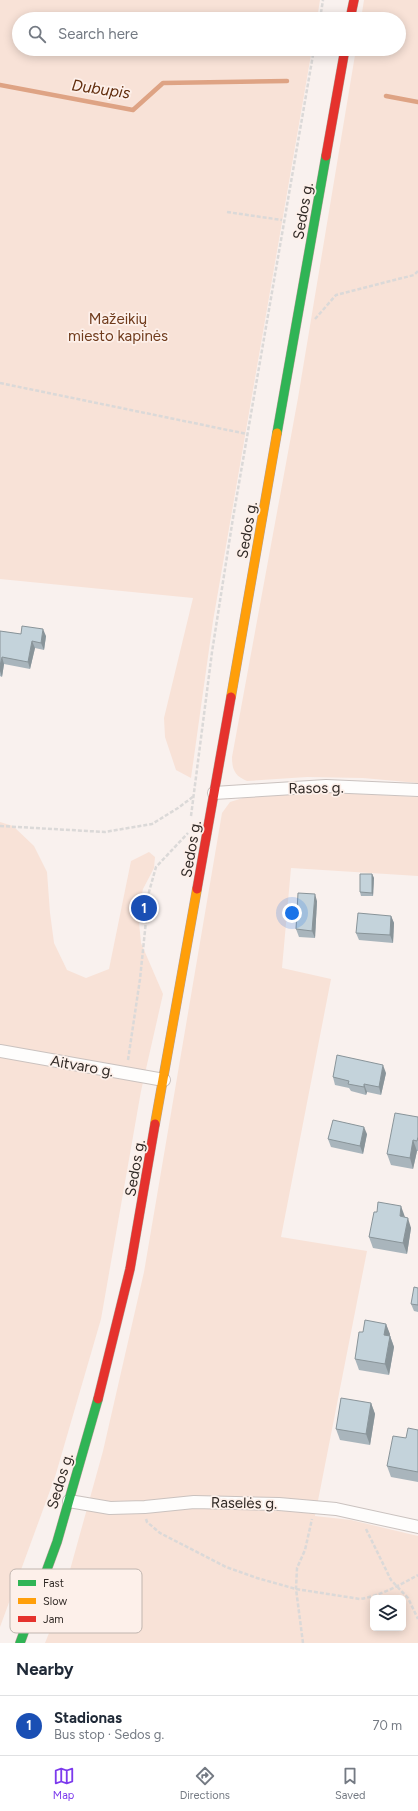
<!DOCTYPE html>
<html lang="en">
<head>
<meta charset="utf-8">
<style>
	body { margin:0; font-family:Figtree,sans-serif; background:#f2f2f3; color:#1f2937 }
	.controls { position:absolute; right:12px; bottom:12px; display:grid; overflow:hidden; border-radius:6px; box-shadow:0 2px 10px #0003 }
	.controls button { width:36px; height:36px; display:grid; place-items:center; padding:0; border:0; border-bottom:1px solid #e0e1e3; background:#fff; color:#1f2937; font:20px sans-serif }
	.you { position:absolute; left:292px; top:913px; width:14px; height:14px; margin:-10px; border:3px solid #fff; border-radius:50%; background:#1a73e8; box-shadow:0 0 0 6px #1a73e833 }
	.badge { display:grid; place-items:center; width:26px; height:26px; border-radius:50%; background:#7c3aed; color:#fff; font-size:13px; font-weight:700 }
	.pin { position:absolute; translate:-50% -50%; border:2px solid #fff; box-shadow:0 1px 4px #0006 }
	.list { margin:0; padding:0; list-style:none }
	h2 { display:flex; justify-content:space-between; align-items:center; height:52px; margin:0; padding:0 16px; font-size:17px }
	h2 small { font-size:13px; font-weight:400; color:#747a83 }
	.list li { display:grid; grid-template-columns:26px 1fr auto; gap:12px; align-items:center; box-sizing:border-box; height:60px; padding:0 16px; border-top:1px solid #e0e1e3 }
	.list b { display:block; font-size:15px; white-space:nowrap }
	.list p { margin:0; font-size:13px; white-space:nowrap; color:#747a83 }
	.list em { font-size:13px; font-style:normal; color:#747a83 }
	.icon { flex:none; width:22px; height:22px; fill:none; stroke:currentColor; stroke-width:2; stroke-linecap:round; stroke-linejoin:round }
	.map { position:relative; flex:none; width:418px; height:1643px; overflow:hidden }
	.search { position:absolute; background:#fff; box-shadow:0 2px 10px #0003; left:12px; right:12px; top:12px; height:44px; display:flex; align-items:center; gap:10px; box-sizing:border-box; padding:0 14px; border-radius:22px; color:#747a83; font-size:15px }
	.sheet { height:112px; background:#fff }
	nav { display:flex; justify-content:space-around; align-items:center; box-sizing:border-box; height:56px; border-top:1px solid #e0e1e3; background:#fff; font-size:11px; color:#747a83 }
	nav a { display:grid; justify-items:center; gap:2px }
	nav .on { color:#7c3aed }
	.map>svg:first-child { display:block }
</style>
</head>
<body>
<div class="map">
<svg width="418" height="1643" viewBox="0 0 418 1643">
	<rect width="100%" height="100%" fill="#f9f1ee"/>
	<g fill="#f8e2d7" fill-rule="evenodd">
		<polygon points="0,0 320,0 317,19 19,19 19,49 312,49 213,621 191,778 176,770 165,737 164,718 193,598 0,579"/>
		<path d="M 364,0 L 418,0 L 418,783 L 363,778 L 307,777 L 247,781 C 235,776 232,770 232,757 L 298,398 L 356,49 L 399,49 L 399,19 L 361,19 Z"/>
		<path d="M 319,792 L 418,797 L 418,876 L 291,868 L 282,968 L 331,979 L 281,1237 L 367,1251 L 315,1516 L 351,1520 L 418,1536 L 418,1643 L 45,1643 L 60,1606 L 103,1451 L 144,1272 L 222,813 L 230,802 L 243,798 ZM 373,1598 L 403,1598 L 403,1628 L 373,1628 Z"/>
		<polygon points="0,822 13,826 34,846 47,872 50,913 54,943 67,970 86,978 109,969 131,861 149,852 155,857 154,868 143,889 138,912 141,943 163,994 141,1091 101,1319 55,1477 0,1627"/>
	</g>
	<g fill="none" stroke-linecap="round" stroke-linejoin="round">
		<g stroke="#dea384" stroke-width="4.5">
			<polyline points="0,85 133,110 163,83 287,81"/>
			<polyline points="386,96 418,102"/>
		</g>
		<g stroke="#cac2bf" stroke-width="14">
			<g id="street">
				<polyline points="214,793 326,786 418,790"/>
				<polyline points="0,1051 164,1080"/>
				<polyline points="69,1501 110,1508 145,1507 194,1502 279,1504 336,1509 418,1527"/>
			</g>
		</g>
		<g stroke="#b4a197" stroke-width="10">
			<g id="fast">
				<polyline points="277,433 326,156"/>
				<polyline points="20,1643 57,1542 98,1399"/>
			</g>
		</g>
		<g stroke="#b4a197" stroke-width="10">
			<g id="slow">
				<polyline points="231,697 277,433"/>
				<polyline points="155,1124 197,889"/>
			</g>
		</g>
		<g stroke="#b4a197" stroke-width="10">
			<g id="jam">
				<polyline points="350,19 354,0"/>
				<polyline points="326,156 345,49"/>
				<polyline points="197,889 231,697"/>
				<polyline points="98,1399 130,1269 155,1124"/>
			</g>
		</g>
		<g stroke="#dbd9d8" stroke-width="2.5" stroke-dasharray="4 2" stroke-linecap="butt">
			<polyline points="320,19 323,0"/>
			<polyline points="227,212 282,220"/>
			<polyline points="315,319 336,295 414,275 418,271"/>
			<polyline points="0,383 247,434"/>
			<polyline points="191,816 212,652 233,518 314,49"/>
			<polyline points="0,826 105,832 152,824 178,808 194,796"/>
			<polyline points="128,1060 140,979 149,892 156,867 188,833"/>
			<path d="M 146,1519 L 147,1522 L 160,1533 L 226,1567 L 257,1578 L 296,1589 L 360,1599 C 380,1596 400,1585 418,1575"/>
			<polyline points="366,1529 391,1580 408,1598 418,1619"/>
			<polyline points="303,1643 296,1589 297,1568 305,1550 312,1519"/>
		</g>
		<use href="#street" stroke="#fefdfc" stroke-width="12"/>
		<use href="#fast" stroke="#30b455" stroke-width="9"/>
		<use href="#slow" stroke="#ff9f0a" stroke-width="9"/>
		<use href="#jam" stroke="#e5322d" stroke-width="9"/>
	</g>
	<g fill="#a9b5bc">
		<polygon points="0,631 21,634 46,636 44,650 35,648 30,669 4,664 2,677 0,676"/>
		<polygon points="372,874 374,878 373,896 361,896 360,892"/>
		<polygon points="317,901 315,938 299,937 296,929"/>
		<polygon points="391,916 394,923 393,943 359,940 356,933"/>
		<polygon points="386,1073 381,1095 367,1092 366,1095 351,1091 349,1088 335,1085 333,1077"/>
		<polygon points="418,1117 418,1151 417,1151 413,1169 391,1165 387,1154"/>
		<polygon points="367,1134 363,1154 331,1147 328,1139"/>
		<polygon points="377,1212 405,1217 411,1228 407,1254 373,1248 369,1237"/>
		<polygon points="418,1288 418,1312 414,1311 411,1304"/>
		<polygon points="386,1324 394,1347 389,1375 359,1370 355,1359 363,1332"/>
		<polygon points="371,1403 375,1414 370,1445 340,1440 336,1429"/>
		<polygon points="418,1430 418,1482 391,1477 387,1466 406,1438"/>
	</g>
	<g fill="#899499">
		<polygon points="43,629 46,636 44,650 41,643"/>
		<polygon points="32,641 35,648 30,669 28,662"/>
		<polygon points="2,657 4,664 2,677 0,671 0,666"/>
		<polygon points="372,874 374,878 373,896 372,893"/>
		<polygon points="315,894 317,901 315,938 312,931"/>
		<polygon points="391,916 394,923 393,943 390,935"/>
		<polygon points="383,1065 386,1073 381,1095 379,1087"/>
		<polygon points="364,1084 367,1092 366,1095 364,1087"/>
		<polygon points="364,1127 367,1134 363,1154 360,1146"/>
		<polygon points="413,1140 417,1151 413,1169 410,1158"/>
		<polygon points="401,1206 405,1217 400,1216"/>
		<polygon points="408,1218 411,1228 407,1254 403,1243"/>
		<polygon points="386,1324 390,1334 388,1346 384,1335"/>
		<polygon points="390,1336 394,1347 389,1375 385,1364"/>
		<polygon points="371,1403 375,1414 370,1445 366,1434"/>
	</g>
	<g fill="#c4d3db" stroke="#899499">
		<polygon points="22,626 43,629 41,643 32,641 28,662 2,657 0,666 0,631 21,634"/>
		<polygon points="360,874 372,874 372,893 360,892"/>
		<polygon points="298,893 315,894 312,931 296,929"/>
		<polygon points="358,913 391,916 390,935 356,933"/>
		<polygon points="337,1055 383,1065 379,1087 364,1084 364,1087 348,1084 349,1081 333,1077"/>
		<polygon points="395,1113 418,1117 418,1137 417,1141 413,1140 410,1158 387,1154"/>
		<polygon points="333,1120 364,1127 360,1146 328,1139"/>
		<polygon points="378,1202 401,1206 400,1216 408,1218 403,1243 369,1237 374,1212 377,1212"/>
		<polygon points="414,1287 418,1288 418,1305 411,1304"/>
		<polygon points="365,1320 386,1324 384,1335 390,1336 385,1364 355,1359 359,1332 363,1332"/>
		<polygon points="341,1398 371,1403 366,1434 336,1429"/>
		<polygon points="408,1428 418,1430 418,1472 387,1466 393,1436 406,1438"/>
	</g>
	<g text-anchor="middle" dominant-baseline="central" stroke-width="3.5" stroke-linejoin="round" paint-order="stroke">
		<g font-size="15" fill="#312a26" stroke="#fdf0ea">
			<text transform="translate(303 211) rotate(-80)">Sedos g.</text>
			<text transform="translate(247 530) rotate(-80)">Sedos g.</text>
			<text transform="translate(316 788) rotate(-1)">Rasos g.</text>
			<text transform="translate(191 849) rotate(-80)">Sedos g.</text>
			<text transform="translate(82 1066) rotate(10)">Aitvaro g.</text>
			<text transform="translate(135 1168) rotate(-80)">Sedos g.</text>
			<text transform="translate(60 1481) rotate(-73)">Sedos g.</text>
			<text transform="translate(244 1503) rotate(1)">Raselės g.</text>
		</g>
		<g font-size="15" fill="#703b1c" stroke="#fdf0ea">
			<text x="118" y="319">Mažeikių<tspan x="118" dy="17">miesto kapinės</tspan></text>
		</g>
		<g font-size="16" font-style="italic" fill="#622e0e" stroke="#fdf0ea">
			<text transform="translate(101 89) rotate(8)">Dubupis</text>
		</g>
	</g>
	<rect x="10" y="1569" width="132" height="64" rx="6" fill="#fdf0ea" stroke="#c0b5af" stroke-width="1"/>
	<rect x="18" y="1580" width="18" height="6" fill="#30b455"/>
	<rect x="18" y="1598" width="18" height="6" fill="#ff9f0a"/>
	<rect x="18" y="1616" width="18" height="6" fill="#e5322d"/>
	<g font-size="11" fill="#312a26">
		<text x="43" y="1587">Fast</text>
		<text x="43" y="1605">Slow</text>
		<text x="43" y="1623">Jam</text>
	</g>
</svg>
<div class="controls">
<button><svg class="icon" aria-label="layers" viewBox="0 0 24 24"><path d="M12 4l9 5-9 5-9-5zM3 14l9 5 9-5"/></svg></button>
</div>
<div class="you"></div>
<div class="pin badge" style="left:144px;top:908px;background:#1a4fb4">1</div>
<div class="search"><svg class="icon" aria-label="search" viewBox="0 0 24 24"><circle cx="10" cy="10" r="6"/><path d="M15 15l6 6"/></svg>Search here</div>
</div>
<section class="sheet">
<h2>Nearby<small></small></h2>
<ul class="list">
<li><span class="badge" style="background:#1a4fb4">1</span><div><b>Stadionas</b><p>Bus stop · Sedos g.</p></div><em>70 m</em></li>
</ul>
</section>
<nav>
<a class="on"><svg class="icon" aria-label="map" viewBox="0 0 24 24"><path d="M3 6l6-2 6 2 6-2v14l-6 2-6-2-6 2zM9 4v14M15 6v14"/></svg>Map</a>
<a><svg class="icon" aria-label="directions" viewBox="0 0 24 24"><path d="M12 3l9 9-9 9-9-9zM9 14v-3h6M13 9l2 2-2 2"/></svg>Directions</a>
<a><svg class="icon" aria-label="saved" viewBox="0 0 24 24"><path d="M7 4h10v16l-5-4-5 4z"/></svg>Saved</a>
</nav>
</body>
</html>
